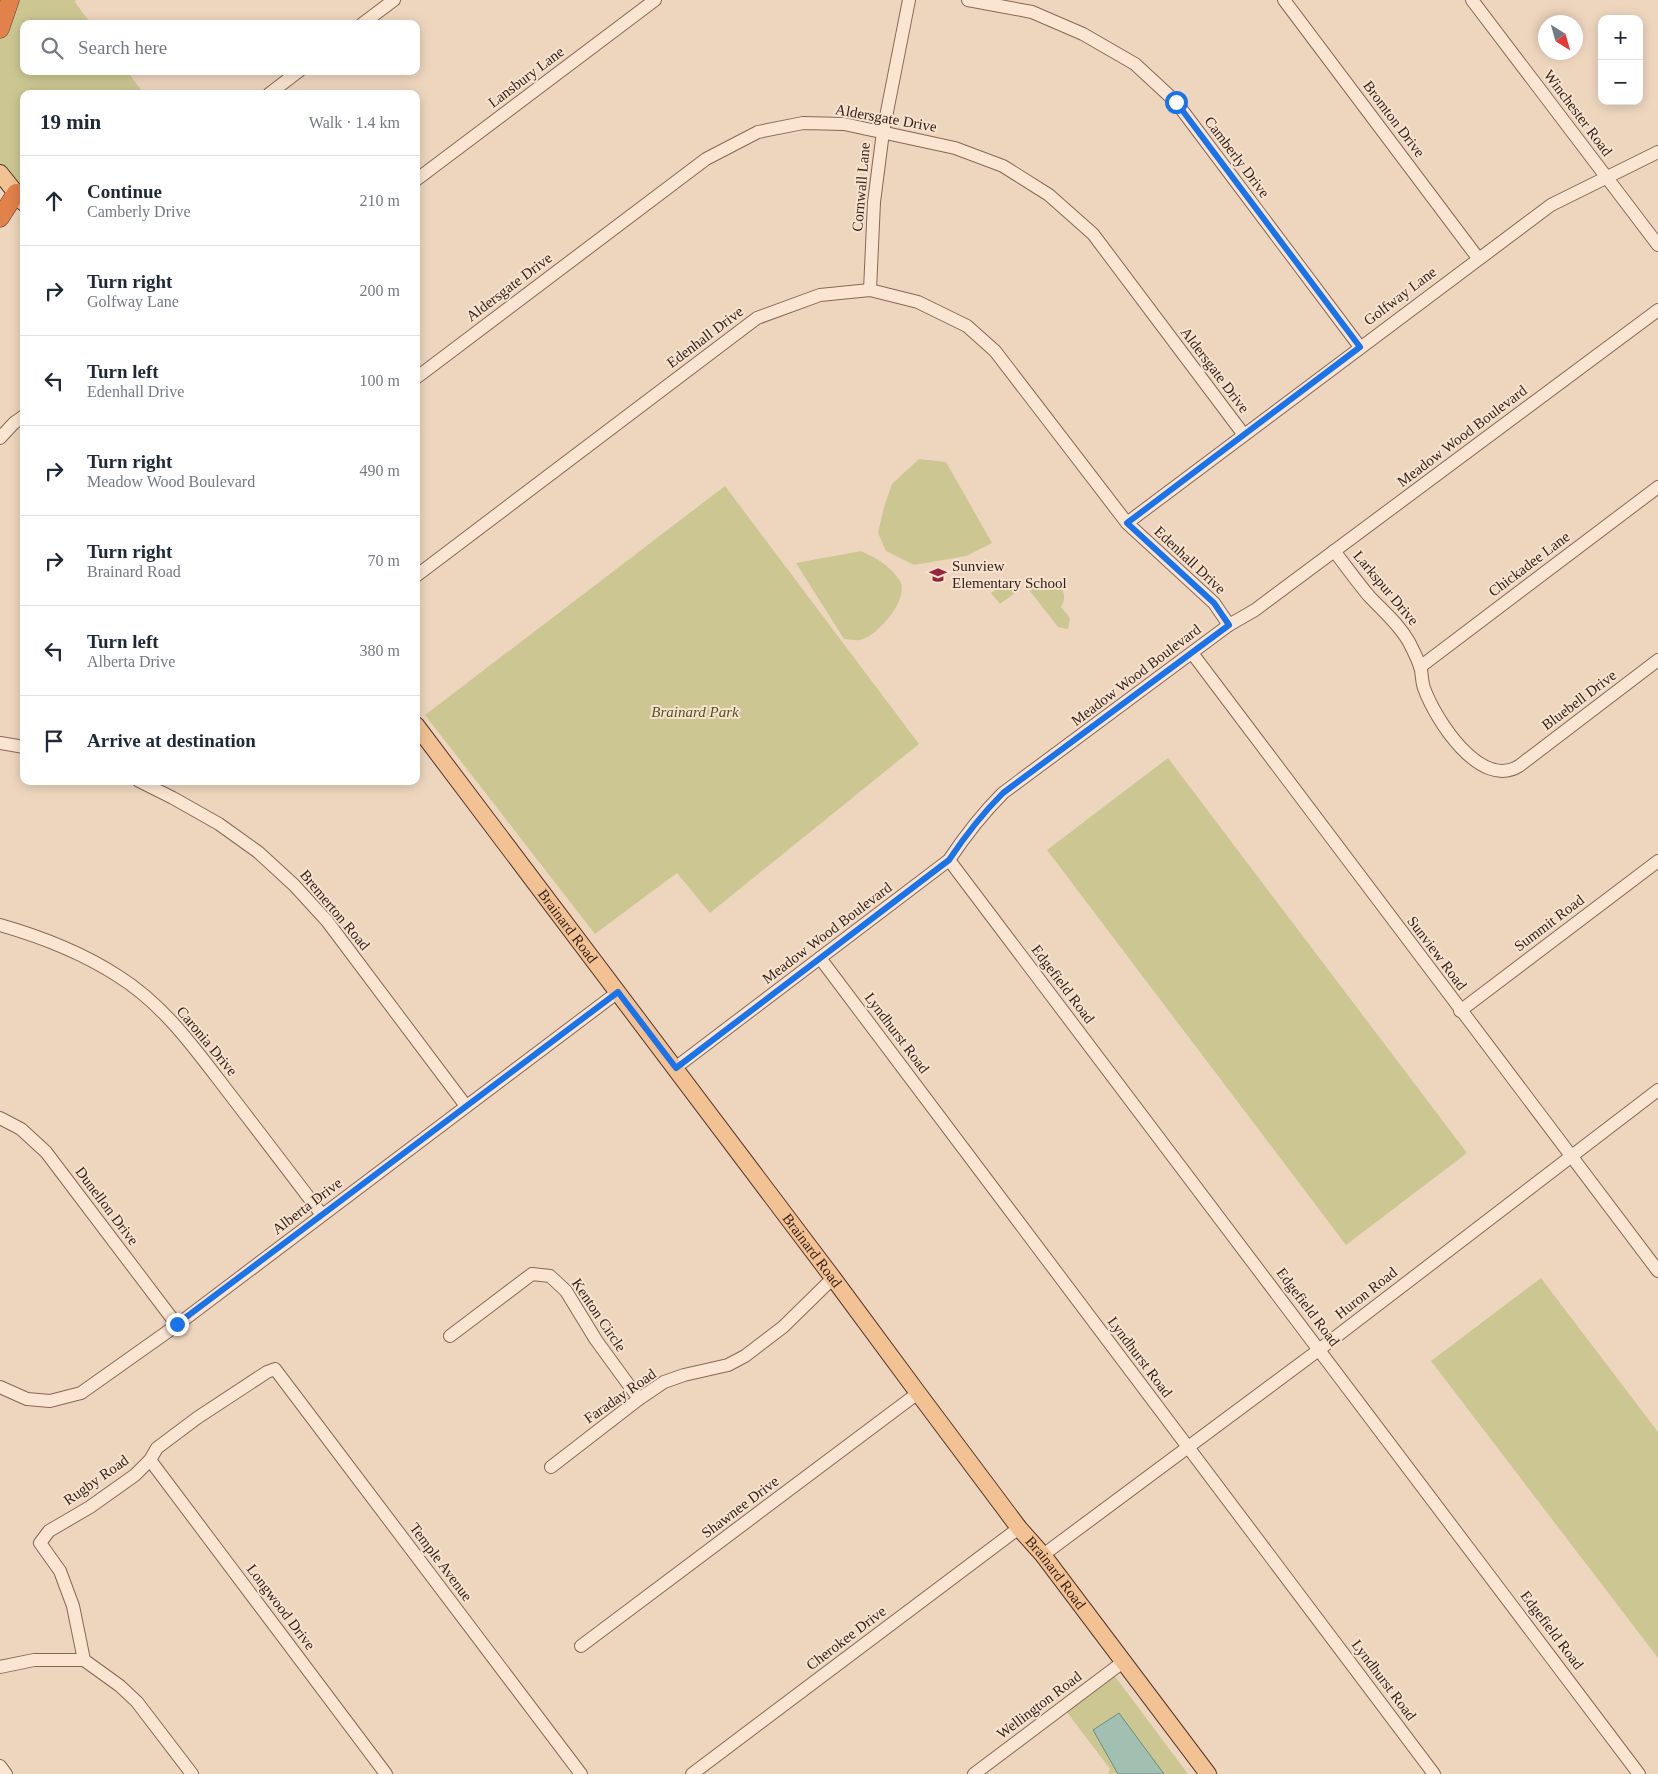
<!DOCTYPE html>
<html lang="en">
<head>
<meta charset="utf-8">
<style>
	body { margin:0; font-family:Georgia,serif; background:#f2f2f3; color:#1f2937 }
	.controls { position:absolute; right:15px; top:15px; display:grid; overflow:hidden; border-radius:10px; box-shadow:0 2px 12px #0003 }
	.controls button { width:45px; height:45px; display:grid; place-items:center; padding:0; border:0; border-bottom:1px solid #e0e1e3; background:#fff; color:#1f2937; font:25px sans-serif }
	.compass { position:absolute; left:1538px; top:15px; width:45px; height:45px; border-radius:50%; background:#fff; box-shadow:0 2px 12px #0003; rotate:143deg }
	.stop { position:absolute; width:15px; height:15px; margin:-11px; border:4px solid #1a73e8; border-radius:50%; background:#fff }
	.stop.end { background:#1a73e8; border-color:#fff; box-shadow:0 1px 5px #0008 }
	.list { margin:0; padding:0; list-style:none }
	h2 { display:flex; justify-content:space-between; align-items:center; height:65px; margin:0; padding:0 20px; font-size:21px }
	h2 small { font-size:16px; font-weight:400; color:#747a83 }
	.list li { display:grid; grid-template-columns:32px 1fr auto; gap:15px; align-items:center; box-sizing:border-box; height:90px; padding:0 20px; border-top:1px solid #e0e1e3 }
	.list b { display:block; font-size:19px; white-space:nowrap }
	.list p { margin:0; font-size:16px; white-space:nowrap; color:#747a83 }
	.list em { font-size:16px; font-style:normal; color:#747a83 }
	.icon { flex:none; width:28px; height:28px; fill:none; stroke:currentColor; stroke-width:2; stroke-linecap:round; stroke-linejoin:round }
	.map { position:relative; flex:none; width:1658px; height:1774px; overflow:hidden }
	.search { position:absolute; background:#fff; box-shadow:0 2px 12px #0003; left:20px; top:20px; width:400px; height:55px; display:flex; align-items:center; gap:12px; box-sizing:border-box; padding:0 18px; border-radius:10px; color:#747a83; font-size:19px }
	.panel { position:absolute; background:#fff; box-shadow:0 2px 12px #0003; left:20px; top:90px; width:400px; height:695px; border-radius:10px }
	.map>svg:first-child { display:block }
</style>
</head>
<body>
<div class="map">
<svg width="1658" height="1774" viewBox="0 0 1658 1774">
	<rect width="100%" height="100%" fill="#eed6be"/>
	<g fill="#ccc792">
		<polygon points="10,0 76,0 75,2 91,24 24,24 24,71 127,71 144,94 24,94 24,203 0,173 0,29"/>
		<polygon points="919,459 946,462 992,543 966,556 914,565 886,551 878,533 884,507 892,484"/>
		<polygon points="725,486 919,744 710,913 677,873 595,934 425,715"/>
		<path d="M 861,551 C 876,558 891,566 900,581 C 910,599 877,637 860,640 C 855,641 849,639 844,639 L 796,563 Z"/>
		<polygon points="1011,578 1019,590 1000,604 991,593"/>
		<path d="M 1044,581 L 1056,582 C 1064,589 1067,598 1061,607 L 1070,618 L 1068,629 L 1058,627 L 1030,591 Z"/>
		<polygon points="1168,758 1467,1153 1346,1245 1047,850"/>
		<polygon points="1541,1278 1658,1432 1658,1658 1431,1361"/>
		<polygon points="1111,1671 1188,1774 1164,1774 1118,1713 1093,1731 1118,1773 1108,1774 1110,1769 1063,1707"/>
	</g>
	<polygon fill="#a1c0b1" stroke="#698d7d" points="1119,1713 1164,1774 1118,1774 1093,1730"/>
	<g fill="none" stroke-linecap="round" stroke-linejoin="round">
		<g stroke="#876756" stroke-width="14">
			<g id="minor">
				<polyline points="968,0 1032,12 1083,34 1135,64 1176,102 1360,347"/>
				<polyline points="1284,0 1478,258"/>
				<polyline points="1472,0 1658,245"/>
				<polyline points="362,24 394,0"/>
				<polyline points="269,94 299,71"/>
				<polyline points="416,180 655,0"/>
				<polyline points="870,290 874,202 883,132 909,0"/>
				<polyline points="416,378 706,159 758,132 803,123 844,124 955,148 1003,166 1049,195 1093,234 1244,435"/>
				<polyline points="0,438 14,423 24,416"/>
				<polyline points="1127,523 1551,205 1658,152"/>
				<path d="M 1334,551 C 1346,566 1357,582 1369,596 C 1383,611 1399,624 1409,642 C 1413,650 1419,661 1421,670 C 1422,676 1422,683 1424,688 C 1435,719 1480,790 1519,766 L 1658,660"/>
				<polyline points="416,576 757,318 820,295 870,290 918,302 967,326 995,351 1127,523 1214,603 1229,625"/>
				<polyline points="1192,653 1658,1271"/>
				<polyline points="1420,667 1658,487"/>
				<polyline points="0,743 24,747"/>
				<polyline points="139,781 173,798 219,824 258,852 294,885 327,921 466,1106"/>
				<polyline points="949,860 1639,1774"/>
				<path d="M 0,925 C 42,937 81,952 118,976 C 166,1006 198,1053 232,1097 C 262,1136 292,1175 322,1215"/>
				<polyline points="820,958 1434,1774"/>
				<polyline points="1460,1011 1658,861"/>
				<path d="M 675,1068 L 949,860 C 965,836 982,814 1003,793 L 1229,625 L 1255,610 L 1658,310"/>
				<polyline points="0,1118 21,1129 46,1152 177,1325"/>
				<polyline points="450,1336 532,1274 550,1276 566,1291 596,1340 639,1399"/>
				<polyline points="0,1387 27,1399 50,1401 81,1393 177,1325 618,992"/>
				<polyline points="150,1460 386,1774"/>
				<polyline points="551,1467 639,1399 664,1382 684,1375 728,1365 745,1356 783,1327 833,1278"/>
				<polyline points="1043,1555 1320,1349 1658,1090"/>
				<polyline points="581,1646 918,1393"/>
				<polyline points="84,1660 73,1606 60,1571 40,1543 49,1531 90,1507 135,1475 150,1460 157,1448 197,1418 267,1372 275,1369 581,1774"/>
				<polyline points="84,1660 120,1686 137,1702 192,1774"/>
				<polyline points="0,1667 34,1660 84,1660"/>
				<polyline points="0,1766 6,1774"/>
				<polyline points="692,1774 1019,1528"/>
				<polyline points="974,1774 1123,1662"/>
			</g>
		</g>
		<g stroke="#54362b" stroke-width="18">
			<g id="major">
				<polyline points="0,173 24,203"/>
				<path id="s1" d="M 416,725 L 833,1278 L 918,1393 L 1019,1528 L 1043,1555 L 1208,1774"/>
			</g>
		</g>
		<g stroke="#54362b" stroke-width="19">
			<g id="highway">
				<polyline points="0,29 10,0"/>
				<polyline points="0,218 16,193"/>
			</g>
		</g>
		<use href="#minor" stroke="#f9e5d1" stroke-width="12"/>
		<use href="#major" stroke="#f3c294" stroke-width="16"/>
		<use href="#highway" stroke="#e1814b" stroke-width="18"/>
	</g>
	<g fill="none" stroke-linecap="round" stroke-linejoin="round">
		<path stroke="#1a73e8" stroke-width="6" d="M 177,1324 L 618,992 L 676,1068 L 949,860 C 965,836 982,814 1003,793 L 1229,625 L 1214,603 L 1127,523 L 1360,347 L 1176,102"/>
	</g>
	<defs>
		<g id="school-bare" transform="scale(1.35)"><path d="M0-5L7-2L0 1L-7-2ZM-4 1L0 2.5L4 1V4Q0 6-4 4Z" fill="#97253d" stroke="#f6e2ce" stroke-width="2.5" paint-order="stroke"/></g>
	</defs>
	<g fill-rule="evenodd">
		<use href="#school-bare" x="938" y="575"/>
	</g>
	<g text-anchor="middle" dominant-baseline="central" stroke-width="4" stroke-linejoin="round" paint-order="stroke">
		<g font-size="15" fill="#36231b" stroke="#f6e2ce">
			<text transform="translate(526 77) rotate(-37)">Lansbury Lane</text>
			<text transform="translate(1578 113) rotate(53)">Winchester Road</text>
			<text transform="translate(886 118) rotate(10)">Aldersgate Drive</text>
			<text transform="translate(1394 119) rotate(53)">Bromton Drive</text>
			<text transform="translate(1237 157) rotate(53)">Camberly Drive</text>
			<text transform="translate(861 187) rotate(-85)">Cornwall Lane</text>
			<text transform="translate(509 287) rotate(-37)">Aldersgate Drive</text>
			<text transform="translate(1400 296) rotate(-37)">Golfway Lane</text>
			<text transform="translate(705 337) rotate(-37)">Edenhall Drive</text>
			<text transform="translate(1215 370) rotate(53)">Aldersgate Drive</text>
			<text transform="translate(1462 436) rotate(-37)">Meadow Wood Boulevard</text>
			<text transform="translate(1190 560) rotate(43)">Edenhall Drive</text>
			<text transform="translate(1529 564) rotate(-37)">Chickadee Lane</text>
			<text transform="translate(1386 588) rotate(50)">Larkspur Drive</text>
			<text transform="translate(1136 675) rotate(-37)">Meadow Wood Boulevard</text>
			<text transform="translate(1579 700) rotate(-37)">Bluebell Drive</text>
			<text transform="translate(335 910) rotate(50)">Bremerton Road</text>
			<text transform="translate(1549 923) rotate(-37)">Summit Road</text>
			<text stroke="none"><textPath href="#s1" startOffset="252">Brainard Road</textPath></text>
			<text transform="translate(827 933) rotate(-37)">Meadow Wood Boulevard</text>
			<text transform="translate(1437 953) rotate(53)">Sunview Road</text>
			<text transform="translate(1063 984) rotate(53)">Edgefield Road</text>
			<text transform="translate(897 1033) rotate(53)">Lyndhurst Road</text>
			<text transform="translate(207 1041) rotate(50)">Caronia Drive</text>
			<text transform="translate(107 1206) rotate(53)">Dunellon Drive</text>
			<text transform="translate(307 1206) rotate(-37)">Alberta Drive</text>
			<text stroke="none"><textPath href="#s1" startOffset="658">Brainard Road</textPath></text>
			<text transform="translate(1366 1293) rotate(-38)">Huron Road</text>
			<text transform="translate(1308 1307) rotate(53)">Edgefield Road</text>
			<text transform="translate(599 1315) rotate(56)">Kenton Circle</text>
			<text transform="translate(1140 1357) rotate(53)">Lyndhurst Road</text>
			<text transform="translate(620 1396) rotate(-35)">Faraday Road</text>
			<text transform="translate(96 1480) rotate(-35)">Rugby Road</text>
			<text transform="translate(740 1507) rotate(-37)">Shawnee Drive</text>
			<text transform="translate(441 1562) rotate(53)">Temple Avenue</text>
			<text stroke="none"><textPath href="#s1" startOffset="1062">Brainard Road</textPath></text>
			<text transform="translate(281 1607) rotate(53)">Longwood Drive</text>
			<text transform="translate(1552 1630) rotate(53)">Edgefield Road</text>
			<text transform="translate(846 1638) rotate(-37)">Cherokee Drive</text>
			<text transform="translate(1384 1680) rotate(53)">Lyndhurst Road</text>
			<text transform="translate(1039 1705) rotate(-37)">Wellington Road</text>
		</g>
		<g font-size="15" fill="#36231b" stroke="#f6e2ce" text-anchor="start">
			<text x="952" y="566">Sunview<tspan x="952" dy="17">Elementary School</tspan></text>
		</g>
		<g font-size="15" font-style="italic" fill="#505322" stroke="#f6e2ce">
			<text x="695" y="712">Brainard Park</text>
		</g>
	</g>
</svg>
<div class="controls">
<button>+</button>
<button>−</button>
</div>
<svg class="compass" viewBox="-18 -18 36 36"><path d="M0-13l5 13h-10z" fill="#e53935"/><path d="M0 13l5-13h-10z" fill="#747a83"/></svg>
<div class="stop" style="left:1176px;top:102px"></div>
<div class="stop end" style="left:177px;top:1324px"></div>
<div class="search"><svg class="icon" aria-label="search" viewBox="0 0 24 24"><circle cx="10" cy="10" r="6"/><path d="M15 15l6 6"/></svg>Search here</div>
<section class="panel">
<h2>19 min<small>Walk · 1.4 km</small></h2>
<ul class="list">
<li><svg class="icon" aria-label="ahead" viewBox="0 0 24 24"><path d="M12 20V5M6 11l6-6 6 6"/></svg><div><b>Continue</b><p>Camberly Drive</p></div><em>210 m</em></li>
<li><svg class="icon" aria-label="right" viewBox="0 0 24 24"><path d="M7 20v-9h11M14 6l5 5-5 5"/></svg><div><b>Turn right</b><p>Golfway Lane</p></div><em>200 m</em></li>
<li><svg class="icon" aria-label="left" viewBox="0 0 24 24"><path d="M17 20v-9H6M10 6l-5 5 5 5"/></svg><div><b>Turn left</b><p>Edenhall Drive</p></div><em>100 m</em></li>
<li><svg class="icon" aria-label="right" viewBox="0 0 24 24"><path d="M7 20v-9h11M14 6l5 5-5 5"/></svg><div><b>Turn right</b><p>Meadow Wood Boulevard</p></div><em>490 m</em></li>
<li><svg class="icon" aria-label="right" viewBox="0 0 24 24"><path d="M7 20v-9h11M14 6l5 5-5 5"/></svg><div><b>Turn right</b><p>Brainard Road</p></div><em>70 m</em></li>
<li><svg class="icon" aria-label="left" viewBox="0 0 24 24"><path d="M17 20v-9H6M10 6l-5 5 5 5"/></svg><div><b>Turn left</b><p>Alberta Drive</p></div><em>380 m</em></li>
<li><svg class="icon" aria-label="arrive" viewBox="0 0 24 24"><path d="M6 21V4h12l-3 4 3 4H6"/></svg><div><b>Arrive at destination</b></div></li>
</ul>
</section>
</div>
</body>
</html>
